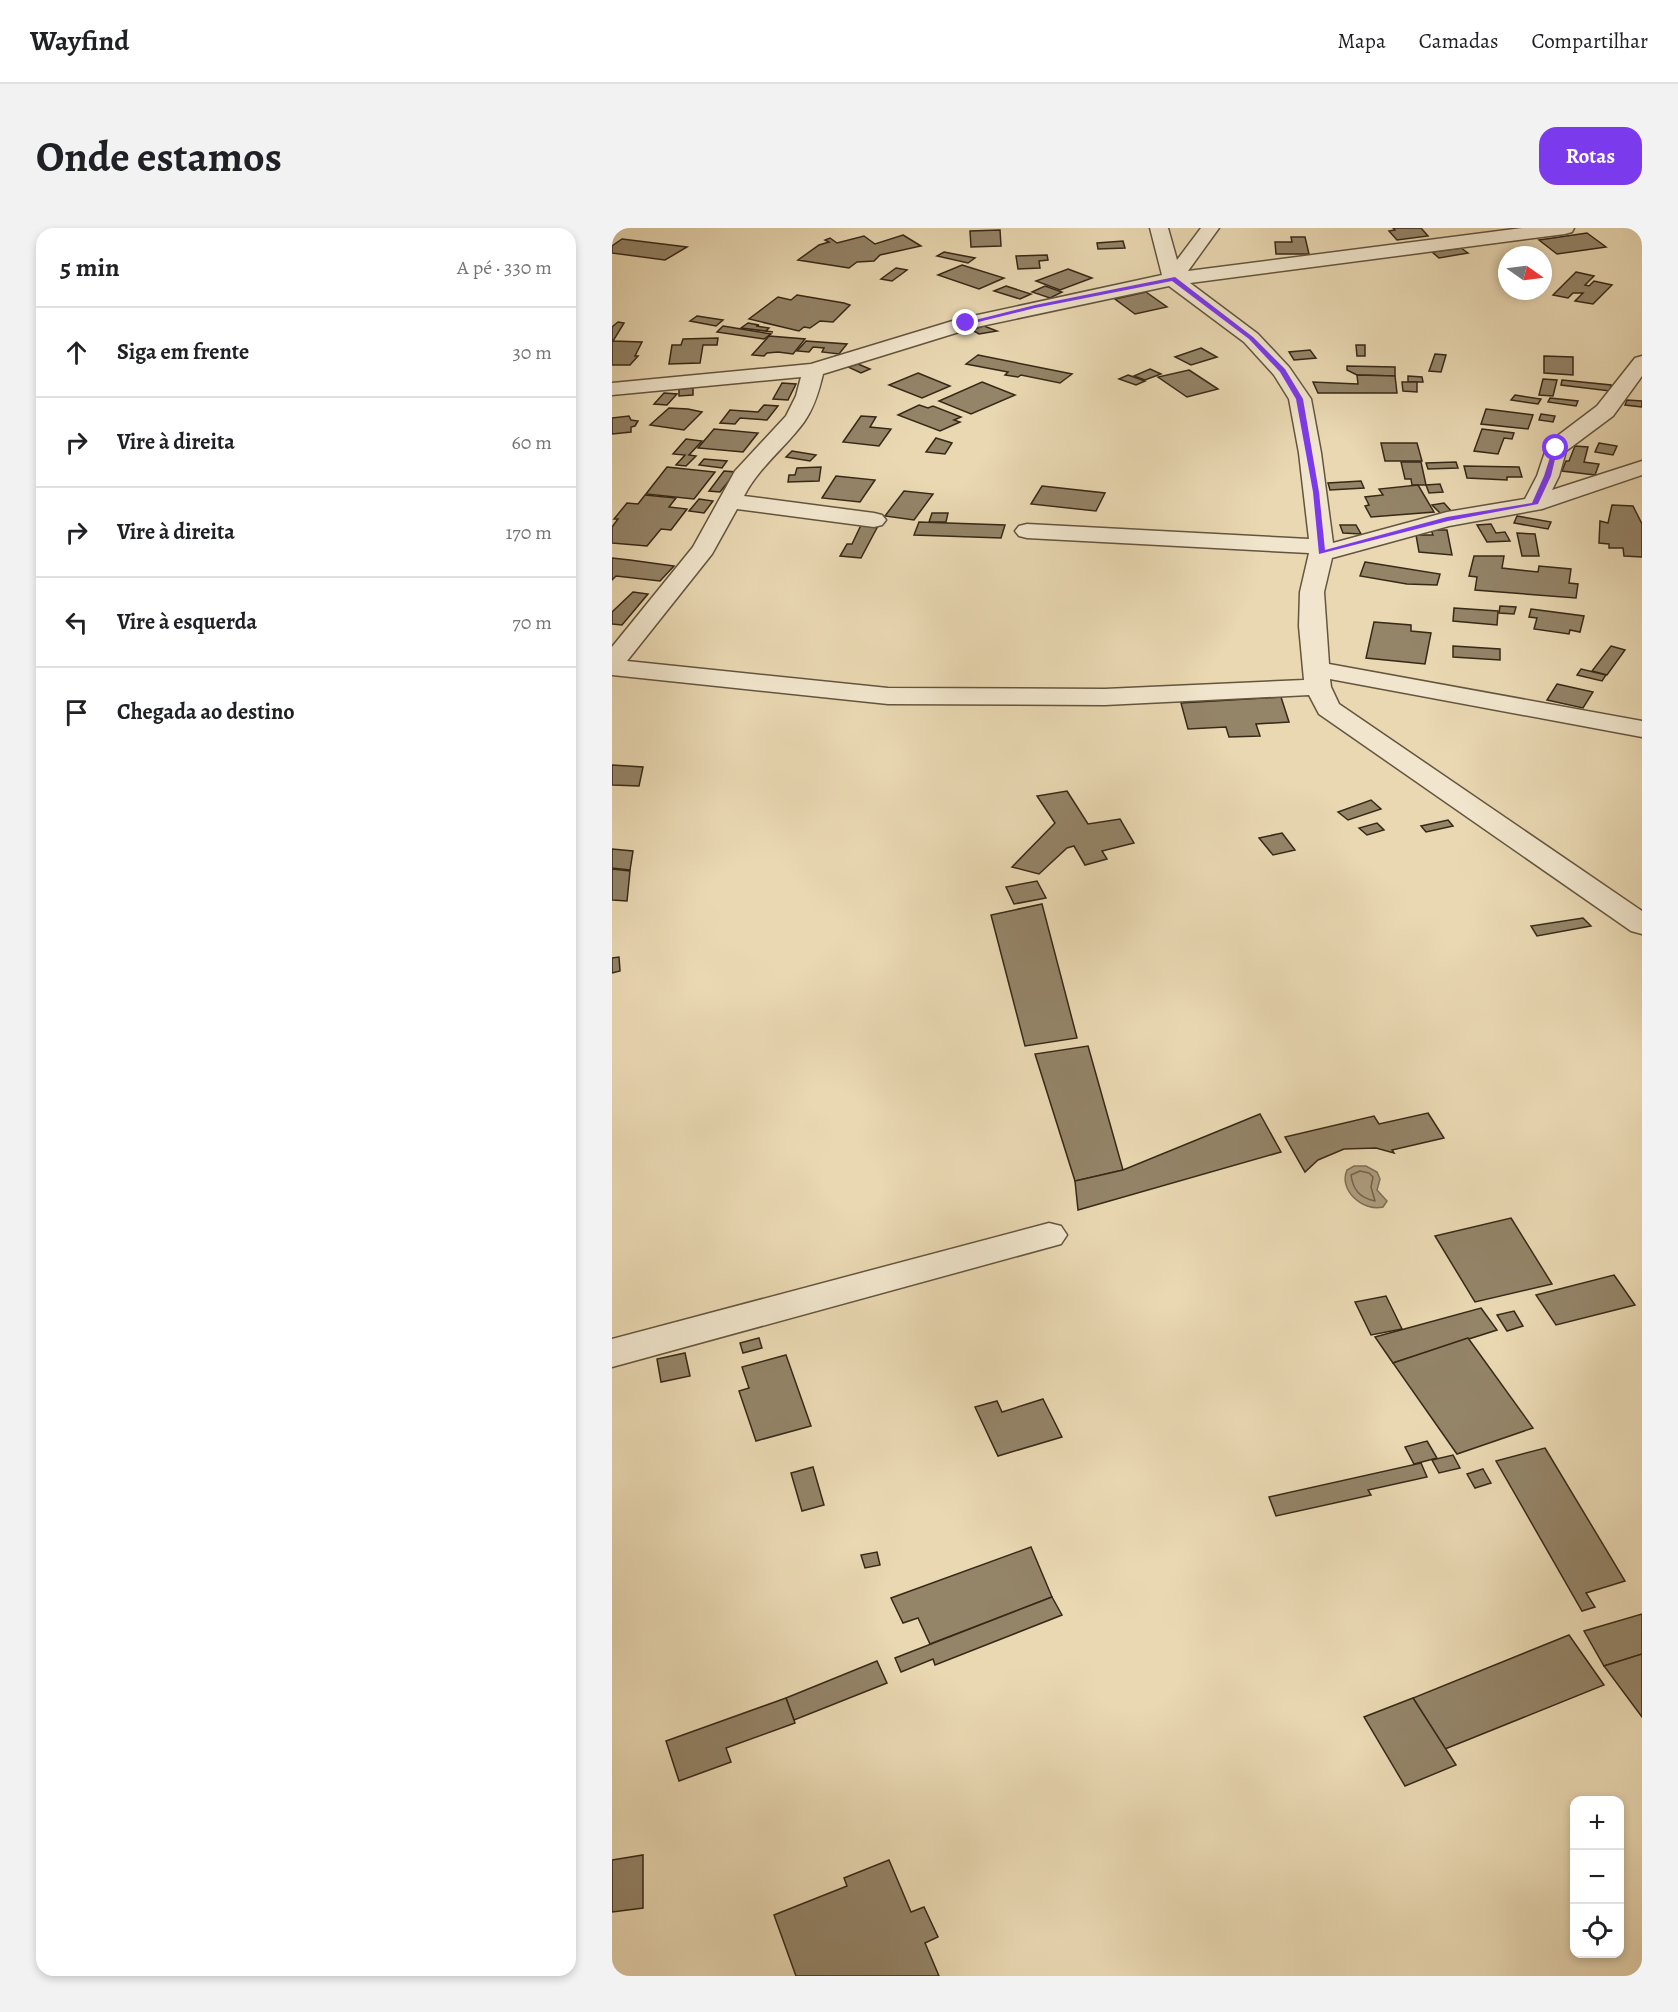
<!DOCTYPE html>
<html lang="pt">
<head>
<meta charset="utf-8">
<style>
	body { margin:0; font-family:Alegreya,serif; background:#f2f2f2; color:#202124 }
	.controls { position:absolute; right:18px; bottom:18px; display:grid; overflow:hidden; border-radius:12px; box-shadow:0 3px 9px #0003 }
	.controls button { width:54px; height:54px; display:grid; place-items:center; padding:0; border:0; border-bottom:2px solid #e0e0e0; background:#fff; color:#202124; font:30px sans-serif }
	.compass { position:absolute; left:886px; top:18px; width:54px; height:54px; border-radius:50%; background:#fff; box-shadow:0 3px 9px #0003; rotate:104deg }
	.stop { position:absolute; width:18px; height:18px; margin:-14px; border:4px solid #7c3aed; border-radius:50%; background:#fff }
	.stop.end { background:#7c3aed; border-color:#fff; box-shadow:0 2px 6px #0008 }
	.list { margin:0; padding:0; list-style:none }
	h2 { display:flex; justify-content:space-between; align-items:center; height:78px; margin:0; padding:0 24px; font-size:26px }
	h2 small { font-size:20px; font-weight:400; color:#757577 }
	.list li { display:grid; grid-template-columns:39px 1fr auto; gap:18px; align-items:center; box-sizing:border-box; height:90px; padding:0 24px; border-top:2px solid #e0e0e0 }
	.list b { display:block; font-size:22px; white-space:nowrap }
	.list em { font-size:20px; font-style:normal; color:#757577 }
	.icon { flex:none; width:33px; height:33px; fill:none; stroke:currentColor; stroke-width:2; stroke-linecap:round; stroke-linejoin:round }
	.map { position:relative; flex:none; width:1030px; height:1748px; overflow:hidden; border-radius:18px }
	header { display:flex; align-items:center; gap:36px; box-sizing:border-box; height:84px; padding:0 30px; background:#fff; border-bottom:2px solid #e0e0e0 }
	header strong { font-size:28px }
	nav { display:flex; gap:33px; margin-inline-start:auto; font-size:21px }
	.intro { display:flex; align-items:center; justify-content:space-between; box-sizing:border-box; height:144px; padding:0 36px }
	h1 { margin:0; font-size:42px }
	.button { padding:15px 27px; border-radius:18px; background:#7c3aed; color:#fff; font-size:21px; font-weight:700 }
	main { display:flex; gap:36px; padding:0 36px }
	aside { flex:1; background:#fff; border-radius:18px; box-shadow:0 3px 9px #0003 }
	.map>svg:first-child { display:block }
</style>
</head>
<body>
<header>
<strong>Wayfind</strong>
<nav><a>Mapa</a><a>Camadas</a><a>Compartilhar</a></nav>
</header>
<div class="intro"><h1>Onde estamos</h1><a class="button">Rotas</a></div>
<main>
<aside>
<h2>5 min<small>A pé · 330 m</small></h2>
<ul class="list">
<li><svg class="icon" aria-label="ahead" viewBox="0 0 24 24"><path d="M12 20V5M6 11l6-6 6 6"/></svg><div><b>Siga em frente</b></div><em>30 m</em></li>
<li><svg class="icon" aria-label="right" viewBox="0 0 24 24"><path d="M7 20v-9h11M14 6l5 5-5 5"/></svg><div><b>Vire à direita</b></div><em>60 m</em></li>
<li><svg class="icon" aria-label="right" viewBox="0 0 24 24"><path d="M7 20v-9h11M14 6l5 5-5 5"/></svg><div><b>Vire à direita</b></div><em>170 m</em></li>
<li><svg class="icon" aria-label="left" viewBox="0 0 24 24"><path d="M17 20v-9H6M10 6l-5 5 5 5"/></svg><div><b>Vire à esquerda</b></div><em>70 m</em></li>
<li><svg class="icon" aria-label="arrive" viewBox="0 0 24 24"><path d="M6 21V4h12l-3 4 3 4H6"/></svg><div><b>Chegada ao destino</b></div></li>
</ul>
</aside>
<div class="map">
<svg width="1030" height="1748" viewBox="0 0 1030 1748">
	<rect width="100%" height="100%" fill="#e9d8b2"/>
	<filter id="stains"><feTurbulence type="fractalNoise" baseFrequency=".00333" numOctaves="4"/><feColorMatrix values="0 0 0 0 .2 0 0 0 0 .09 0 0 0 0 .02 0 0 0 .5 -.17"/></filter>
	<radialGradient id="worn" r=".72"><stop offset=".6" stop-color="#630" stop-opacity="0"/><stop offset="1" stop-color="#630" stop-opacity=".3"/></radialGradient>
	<path fill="#ac9c7d" stroke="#7d6e54" stroke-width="1.5" d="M 742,938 L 754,938 L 765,944 L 768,951 L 765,962 L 775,973 L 771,979 C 752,984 726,963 735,942 Z"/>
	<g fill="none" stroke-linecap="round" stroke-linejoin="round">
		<path stroke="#72624a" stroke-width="1.5" d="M 748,943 L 757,945 L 761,949 L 759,959 L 763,973 C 748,970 741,962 739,947 Z"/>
	</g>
	<g fill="#948468" stroke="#372917" stroke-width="1.5">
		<polygon points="781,0 809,0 816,8 785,12 777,3 783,2"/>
		<polygon points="388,2 389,18 359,19 358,3"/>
		<polygon points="975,5 994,19 945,26 927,12"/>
		<polygon points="291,7 309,18 268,27 262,33 245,34 237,40 186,32 207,17 217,14 213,12 218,10 225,15 252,8 263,16"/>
		<polygon points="679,9 693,9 697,26 664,26 663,14 680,14"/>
		<polygon points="10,11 75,19 53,32 0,25 0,18"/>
		<polygon points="511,13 513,20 486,21 485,15"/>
		<polygon points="849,20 856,25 827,30 820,24"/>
		<polygon points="332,24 363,30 356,35 325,28"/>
		<polygon points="435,27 436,32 427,33 428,40 406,41 404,28"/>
		<polygon points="350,37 392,50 367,61 326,47"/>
		<polygon points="284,40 295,42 280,53 269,51"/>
		<polygon points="456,41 480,50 448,62 424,53"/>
		<polygon points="964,44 982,48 973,57 977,58 982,53 1000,57 981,76 963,73 971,65 961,65 956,70 941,67"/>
		<polygon points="394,58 419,66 408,71 382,63"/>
		<polygon points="433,58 450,64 438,70 420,64"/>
		<polygon points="534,64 555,79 523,86 503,71"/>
		<polygon points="185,67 232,75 238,77 221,94 208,93 198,100 192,99 187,103 137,91 166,69 179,72"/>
		<polygon points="85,88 111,92 104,98 78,93"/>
		<polygon points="6,94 12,95 1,113 30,114 23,128 26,128 18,137 0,137 0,99"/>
		<polygon points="136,95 147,97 144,98 157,100 154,103 161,104 129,100"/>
		<polygon points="111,98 159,106 152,111 105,104"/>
		<polygon points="371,98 372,98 385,103 367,106 360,102"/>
		<polygon points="157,108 193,111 181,126 166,124 155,125 152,128 140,127"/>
		<polygon points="106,110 105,117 91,117 88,135 57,136 60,117 69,117 71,111"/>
		<polygon points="194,113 235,116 227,126 210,124 212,120 201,119 197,124 185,123"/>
		<polygon points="744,117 753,117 753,128 745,128"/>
		<polygon points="589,120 605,129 579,137 563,129"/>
		<polygon points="698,122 704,130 682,132 677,124"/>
		<polygon points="823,126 834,127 829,144 817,143"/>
		<polygon points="366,127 460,146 448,155 409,147 406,149 393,147 396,144 354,136"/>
		<polygon points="932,128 961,129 961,147 932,145"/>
		<polygon points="246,136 258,141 249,145 236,139"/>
		<polygon points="735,138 783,139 783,148 745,147 735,142"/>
		<polygon points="538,141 549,146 533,152 522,148"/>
		<polygon points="577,142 606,161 575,169 546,149"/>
		<polygon points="306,145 338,158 310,170 277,157"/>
		<polygon points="516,147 533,153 524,157 507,151"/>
		<polygon points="745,147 783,148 785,165 706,165 701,154 746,156"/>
		<polygon points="796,148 810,149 811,154 796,154"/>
		<polygon points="931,151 945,152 941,168 927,167"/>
		<polygon points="950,152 999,157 998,163 949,157"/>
		<polygon points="370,154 403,167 359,186 327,173"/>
		<polygon points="790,154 805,154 805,164 791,163"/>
		<polygon points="170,155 184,156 176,172 161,171"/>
		<polygon points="81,160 81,167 67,168 67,161"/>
		<polygon points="52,165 65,166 55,177 42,176"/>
		<polygon points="903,167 929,171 926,176 899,172"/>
		<polygon points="938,170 966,173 964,178 936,174"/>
		<polygon points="1015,172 1030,173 1030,179 1013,177"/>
		<polygon points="152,177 166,178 155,192 128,190 123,196 108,195 118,182 146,184"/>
		<polygon points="307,177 316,180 321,178 349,189 342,192 348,194 328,203 286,187"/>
		<polygon points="57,180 76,181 90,184 72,202 38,197"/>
		<polygon points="874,181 921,187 916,201 869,196"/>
		<polygon points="929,186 943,188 941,194 927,192"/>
		<polygon points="17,188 19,192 26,193 23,198 19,199 19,204 0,206 0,190"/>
		<polygon points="249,188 264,189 258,199 279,201 267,218 231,214"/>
		<polygon points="102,201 146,205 131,224 86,220"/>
		<polygon points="870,201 902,205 900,211 892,210 886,226 862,223"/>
		<polygon points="324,210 340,215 333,226 314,224"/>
		<polygon points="74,211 90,213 77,227 84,228 74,238 64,237 73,227 61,226"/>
		<polygon points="769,215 805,215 810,233 773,233"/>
		<polygon points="987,215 1005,218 1001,227 983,224"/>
		<polygon points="963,218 976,219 972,234 987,236 983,247 950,243 954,233 957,233"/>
		<polygon points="180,223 204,227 198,233 174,229"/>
		<polygon points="92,231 115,233 110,240 87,237"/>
		<polygon points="789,234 809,234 814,257 800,257 799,251 793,251"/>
		<polygon points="844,234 846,240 816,241 814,235"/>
		<polygon points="852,238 907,239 910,249 895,249 895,252 855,250"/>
		<polygon points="55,239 103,244 82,271 34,266"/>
		<polygon points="209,239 207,253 176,254 177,247 183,247 185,240"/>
		<polygon points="112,243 124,244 108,264 97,263"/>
		<polygon points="224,248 263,252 248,274 210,270"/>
		<polygon points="749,253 752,260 718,262 716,255"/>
		<polygon points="828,256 831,264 817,265 814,257"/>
		<polygon points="806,257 822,284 759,289 753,278 757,277 753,269 771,267 767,261"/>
		<polygon points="430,258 493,265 484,283 419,276"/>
		<polygon points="292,263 321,266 302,292 273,288"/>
		<polygon points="33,267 64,270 57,279 75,281 59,302 49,301 35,318 0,315 0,299 6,291 2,291 15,275 26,276"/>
		<polygon points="87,271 101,273 92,285 77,283"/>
		<polygon points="832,275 840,284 829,286 820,277"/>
		<polygon points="1000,277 1021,278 1030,296 1030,329 1012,328 1011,320 997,320 997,316 987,315 988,293 996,295"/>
		<polygon points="320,285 336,285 334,294 317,294"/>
		<polygon points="905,288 939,294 936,301 902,295"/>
		<polygon points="307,294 393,297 389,310 302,307"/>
		<polygon points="250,295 267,296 249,330 228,328 235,316 240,316"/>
		<polygon points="879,296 884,305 893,304 898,313 875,314 865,297"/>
		<polygon points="728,297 744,297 749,306 731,305"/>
		<polygon points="819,302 835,302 840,327 807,324 804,307 821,307"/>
		<polygon points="905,305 923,306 927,328 910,328"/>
		<polygon points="862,328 892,328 890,340 926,344 927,338 959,341 957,355 966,356 964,370 863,362 865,349 857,348"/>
		<polygon points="0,330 18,332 62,338 48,353 4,348 0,352"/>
		<polygon points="753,334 828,346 825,357 795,356 748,348"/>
		<polygon points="21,364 36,366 10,397 0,396 0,384"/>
		<polygon points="888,378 904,379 902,386 887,385"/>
		<polygon points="842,380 886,383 885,397 841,393"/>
		<polygon points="919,381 972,388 968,404 958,402 957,406 922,401 925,390 917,389"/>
		<polygon points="762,394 799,397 799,403 819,405 813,436 754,430"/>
		<polygon points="841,418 888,421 888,432 841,429"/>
		<polygon points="999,418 1013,422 995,447 980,443"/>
		<polygon points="969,441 994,447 990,453 965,447"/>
		<polygon points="945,456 981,464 971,480 935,472"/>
		<polygon points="669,469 677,494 644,496 648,508 617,509 614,499 576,501 569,475"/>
		<polygon points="0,537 31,539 27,558 0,557"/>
		<polygon points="455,563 476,596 508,591 522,615 490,623 495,631 473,637 462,618 455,620 427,646 400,639 443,595 425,568"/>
		<polygon points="759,572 769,581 736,592 726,584"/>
		<polygon points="836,592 841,598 814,604 809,598"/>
		<polygon points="765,595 772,602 755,607 747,600"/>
		<polygon points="670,605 683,622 661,627 647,610"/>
		<polygon points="0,621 21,623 18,642 0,640"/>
		<polygon points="0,641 18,643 15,673 0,672"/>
		<polygon points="425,653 434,670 402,676 394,659"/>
		<polygon points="430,676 465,810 413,818 379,687"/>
		<polygon points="971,690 979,698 925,708 919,698"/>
		<polygon points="7,729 8,743 0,745 0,730"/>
		<polygon points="476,818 511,942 463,953 423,826"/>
		<polygon points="816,885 832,910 780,922 782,925 764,920 732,921 706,932 693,944 673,909 762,888 767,896"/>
		<polygon points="648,886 669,924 466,982 463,953 511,942"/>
		<polygon points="899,990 940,1056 863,1074 823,1008"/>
		<polygon points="1002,1047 1023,1077 944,1097 924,1067"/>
		<polygon points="774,1068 790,1101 759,1107 743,1074"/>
		<polygon points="869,1080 885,1102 781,1135 763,1109"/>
		<polygon points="902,1083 911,1098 895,1103 885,1087"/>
		<polygon points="147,1110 150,1120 131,1125 128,1115"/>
		<polygon points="856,1110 921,1200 845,1226 781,1135"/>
		<polygon points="73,1125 78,1148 49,1154 45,1131"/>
		<polygon points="174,1127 199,1198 144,1213 127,1163 137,1160 130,1139"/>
		<polygon points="431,1171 450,1209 386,1228 363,1179 385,1173 390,1184"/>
		<polygon points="815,1213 825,1230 802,1236 793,1219"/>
		<polygon points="933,1220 1013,1353 974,1365 983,1379 970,1383 884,1233"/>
		<polygon points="841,1227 848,1240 827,1245 820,1232"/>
		<polygon points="809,1235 815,1249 756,1262 759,1267 664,1288 657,1269"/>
		<polygon points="201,1239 212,1277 190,1283 179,1245"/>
		<polygon points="871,1241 879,1255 863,1260 855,1246"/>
		<polygon points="419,1319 440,1369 318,1416 306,1390 291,1395 279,1370"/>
		<polygon points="265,1324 268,1337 253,1340 249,1327"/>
		<polygon points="440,1369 450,1387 323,1437 321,1431 289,1444 283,1430"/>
		<polygon points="1030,1386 1030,1426 992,1438 972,1403"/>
		<polygon points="957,1407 992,1457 833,1521 801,1470"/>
		<polygon points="1030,1426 1030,1489 992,1438"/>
		<polygon points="265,1433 275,1455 182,1492 174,1470"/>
		<polygon points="174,1470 183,1495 114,1520 119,1534 67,1553 54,1513"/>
		<polygon points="801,1470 844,1537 793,1558 752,1489"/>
		<polygon points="31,1627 31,1680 0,1684 0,1632"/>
		<polygon points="277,1632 299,1684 312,1679 326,1709 313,1715 327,1748 184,1748 162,1687 235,1658 232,1650"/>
	</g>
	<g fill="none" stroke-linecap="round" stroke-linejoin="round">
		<g stroke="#64553e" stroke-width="3">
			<g id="minor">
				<path d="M 538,0 L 556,0 L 565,32 L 589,0 L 607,0 L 576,43 L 910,0 L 962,0 L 960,4 L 953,6 L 578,55 L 646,106 L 677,139 L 699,171 L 709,225 L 721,315 L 835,284 L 913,271 L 925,248 L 936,215 L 985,178 L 1023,130 L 1030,128 L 1030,148 L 1001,188 L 954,223 L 947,248 L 940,262 L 1030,233 L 1030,247 L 930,281 L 837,298 L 720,330 L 712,364 L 717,436 L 1030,493 L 1030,509 L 718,451 L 719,459 L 727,476 L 1030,683 L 1030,706 L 1019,703 L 707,486 L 697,467 L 493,477 L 276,476 L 0,447 L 0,419 L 81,319 L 123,243 L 174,188 L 184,168 L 189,149 L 0,167 L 0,155 L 199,136 L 347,91 L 550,47 ZM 557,58 L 632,114 L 662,147 L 677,171 L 687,225 L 697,311 L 415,296 L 407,298 L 403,303 L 407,308 L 415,310 L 697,325 L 688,364 L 687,398 L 692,452 L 493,461 L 276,460 L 15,433 L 100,326 L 125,281 L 262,299 L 270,297 L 274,292 L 270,287 L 262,285 L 132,268 C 147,239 173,220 192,194 C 202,180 207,163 211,146 L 360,100 Z"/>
				<polygon points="437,995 449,998 455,1007 449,1016 0,1139 0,1111"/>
			</g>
		</g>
		<use href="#minor" fill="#f1e6cd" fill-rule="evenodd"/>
	</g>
	<polygon fill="#7c3aed" points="563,49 641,109 673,141 691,171 707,264 713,322 835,289 920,275 932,248 941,220 946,219 939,248 926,276 836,293 707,326 701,264 684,171 668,144 637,111 560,53 423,80 354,97 351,95 423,77"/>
	<rect width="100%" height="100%" filter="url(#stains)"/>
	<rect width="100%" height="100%" fill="url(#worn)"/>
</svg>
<div class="controls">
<button>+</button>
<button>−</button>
<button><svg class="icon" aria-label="locate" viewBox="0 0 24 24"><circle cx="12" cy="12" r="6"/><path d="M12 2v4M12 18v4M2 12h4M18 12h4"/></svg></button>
</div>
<svg class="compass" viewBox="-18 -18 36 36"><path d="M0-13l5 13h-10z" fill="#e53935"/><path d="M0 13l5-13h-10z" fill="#757577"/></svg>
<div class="stop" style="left:944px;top:220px"></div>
<div class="stop end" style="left:354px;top:95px"></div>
</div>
</main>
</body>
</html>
